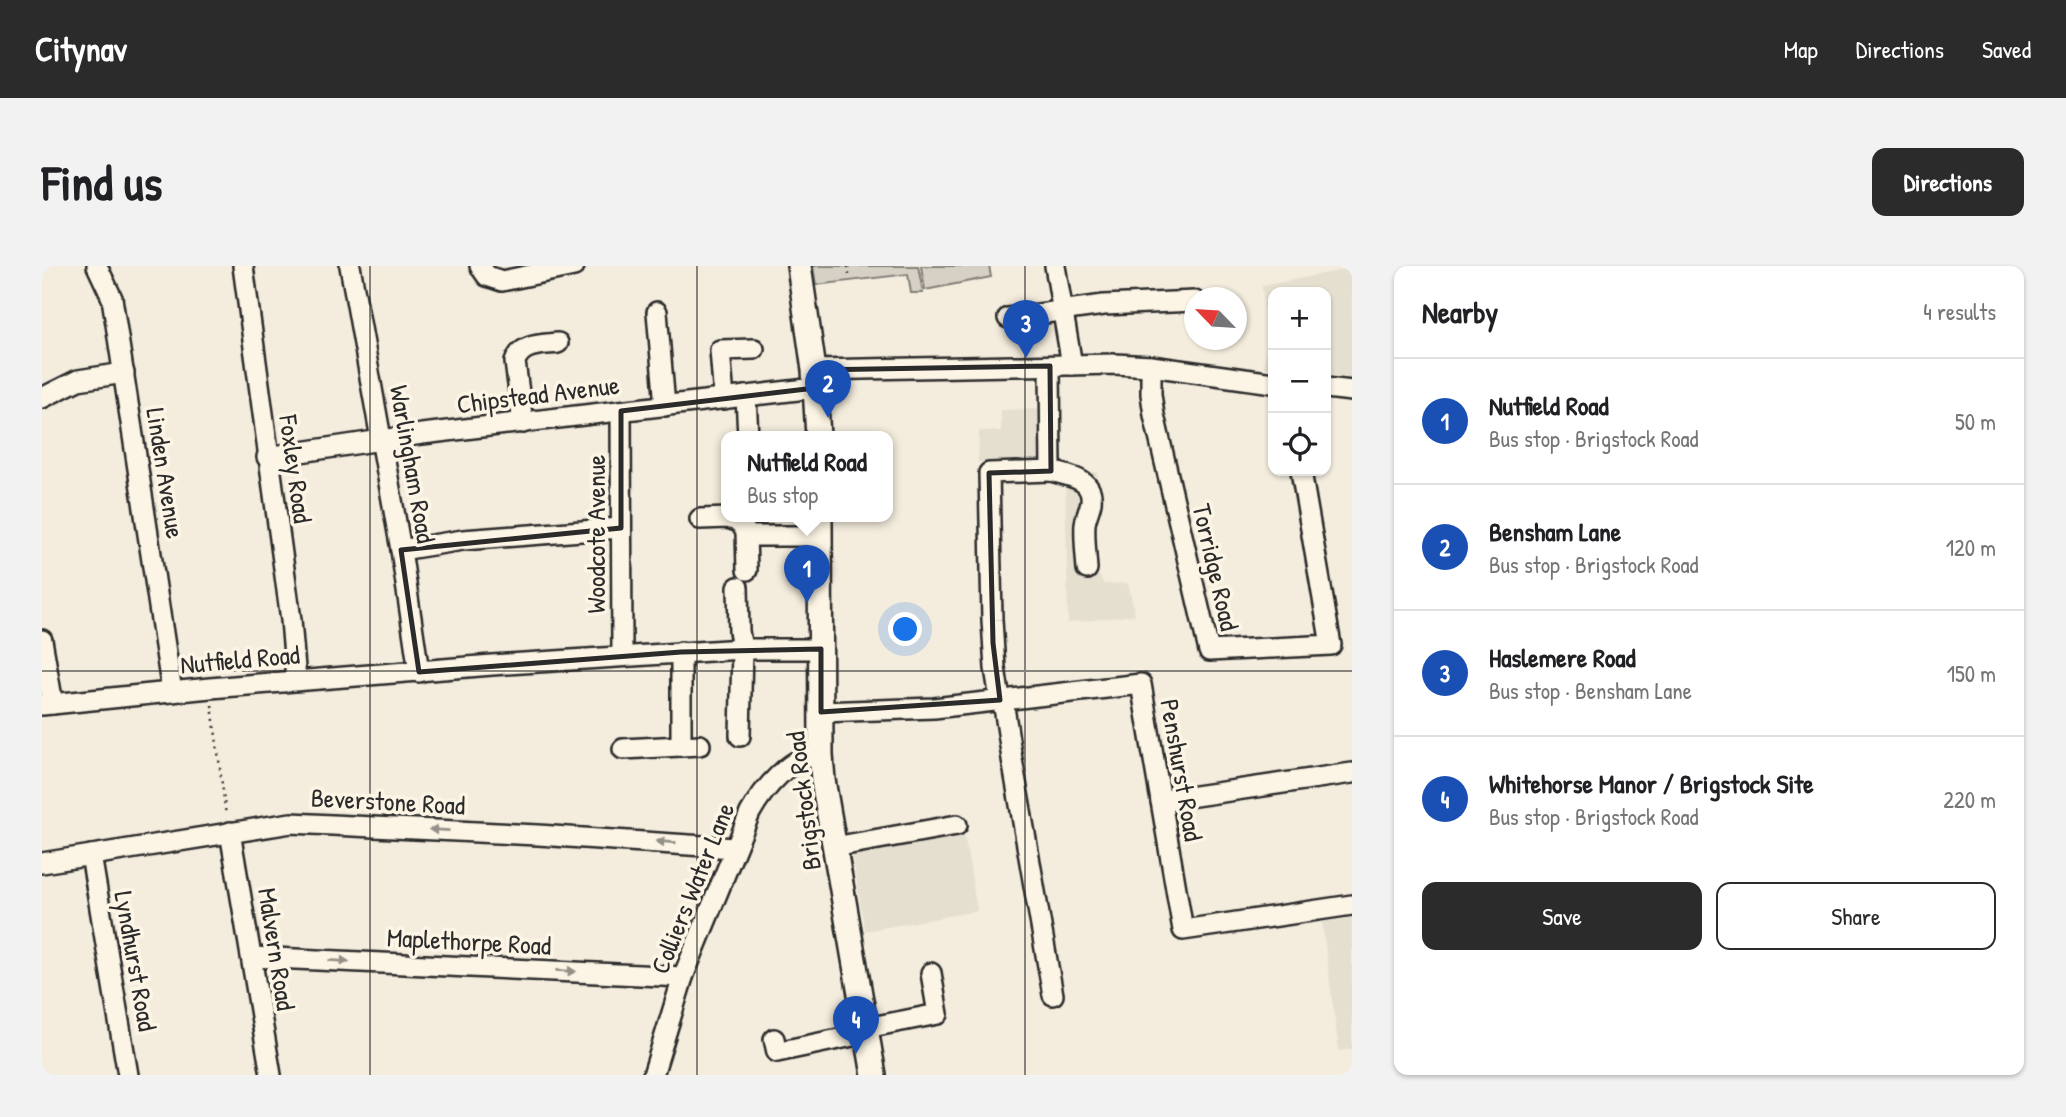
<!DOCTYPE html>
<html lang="en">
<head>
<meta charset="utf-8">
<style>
	body { margin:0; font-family:"Patrick Hand",sans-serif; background:#f2f2f2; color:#202124 }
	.controls { position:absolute; right:21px; top:21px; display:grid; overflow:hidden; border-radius:14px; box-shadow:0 2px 5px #0004 }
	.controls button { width:63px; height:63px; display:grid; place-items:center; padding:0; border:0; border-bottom:2px solid #e0e0e0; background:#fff; color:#202124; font:35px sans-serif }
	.compass { position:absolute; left:1142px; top:21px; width:63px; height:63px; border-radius:50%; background:#fff; box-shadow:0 2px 5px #0004; rotate:295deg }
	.you { position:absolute; left:864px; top:364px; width:24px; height:24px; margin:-18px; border:5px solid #fff; border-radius:50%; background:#1a73e8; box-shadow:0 0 0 10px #1a73e833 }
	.badge { display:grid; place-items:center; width:46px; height:46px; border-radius:50%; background:#2b2b2b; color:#fff; font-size:23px; font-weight:700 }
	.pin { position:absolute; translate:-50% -58px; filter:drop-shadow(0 2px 4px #0008) }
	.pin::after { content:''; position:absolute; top:37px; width:24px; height:21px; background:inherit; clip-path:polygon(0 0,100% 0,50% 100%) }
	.popup { position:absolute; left:679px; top:165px; width:172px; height:91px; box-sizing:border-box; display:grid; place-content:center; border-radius:14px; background:#fff; filter:drop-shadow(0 2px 5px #0005); font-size:23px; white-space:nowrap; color:#757577 }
	.popup b { font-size:26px; color:#202124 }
	.popup::after { content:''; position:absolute; left:50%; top:100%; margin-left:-14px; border:14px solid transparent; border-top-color:#fff }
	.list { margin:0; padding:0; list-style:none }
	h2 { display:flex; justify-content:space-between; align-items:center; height:91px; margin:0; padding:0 28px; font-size:30px }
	h2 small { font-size:23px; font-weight:400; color:#757577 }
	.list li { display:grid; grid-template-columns:46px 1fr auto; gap:21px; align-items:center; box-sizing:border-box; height:126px; padding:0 28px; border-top:2px solid #e0e0e0 }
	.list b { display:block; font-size:26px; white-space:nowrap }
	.list p { margin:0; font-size:23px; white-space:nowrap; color:#757577 }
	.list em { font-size:23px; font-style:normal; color:#757577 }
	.actions { display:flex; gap:14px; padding:21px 28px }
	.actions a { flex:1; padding:16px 0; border:2px solid #2b2b2b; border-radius:14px; text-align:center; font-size:24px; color:#2b2b2b }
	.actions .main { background:#2b2b2b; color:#fff }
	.icon { flex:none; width:38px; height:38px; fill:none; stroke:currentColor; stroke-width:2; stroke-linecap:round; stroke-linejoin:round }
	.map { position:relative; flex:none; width:1310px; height:809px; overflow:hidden; border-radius:14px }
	header { display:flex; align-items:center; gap:42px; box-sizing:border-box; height:98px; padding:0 35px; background:#2b2b2b; color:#fff }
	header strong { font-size:33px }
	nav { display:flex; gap:38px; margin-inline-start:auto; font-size:24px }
	.intro { display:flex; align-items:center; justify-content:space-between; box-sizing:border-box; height:168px; padding:0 42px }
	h1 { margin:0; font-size:49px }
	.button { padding:18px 32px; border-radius:14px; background:#2b2b2b; color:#fff; font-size:24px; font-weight:700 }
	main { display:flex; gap:42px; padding:0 42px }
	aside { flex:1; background:#fff; border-radius:14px; box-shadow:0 2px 5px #0004 }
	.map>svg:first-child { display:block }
</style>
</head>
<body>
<header>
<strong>Citynav</strong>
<nav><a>Map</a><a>Directions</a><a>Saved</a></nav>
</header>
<div class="intro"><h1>Find us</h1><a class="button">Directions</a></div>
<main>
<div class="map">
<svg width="1310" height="809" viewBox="0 0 1310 809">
	<rect width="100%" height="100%" fill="#f4edde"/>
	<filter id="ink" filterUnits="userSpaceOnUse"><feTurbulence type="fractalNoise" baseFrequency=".0143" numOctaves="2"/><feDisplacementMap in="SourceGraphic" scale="14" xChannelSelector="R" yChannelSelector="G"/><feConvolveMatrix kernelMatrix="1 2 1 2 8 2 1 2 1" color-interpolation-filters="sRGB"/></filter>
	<g filter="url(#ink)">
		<g fill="#e5dfd0">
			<polygon points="1310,2 1310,112 1284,109 1284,26 1231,26 1231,103 1222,101 1228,50 1223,48 1220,20"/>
			<polygon points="997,143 997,194 936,196 937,165 959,165 959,144"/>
			<polygon points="1023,206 1055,206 1057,234 1048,258 1049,297 1062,318 1086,317 1093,349 1026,357"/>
			<polygon points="920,555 935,645 823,665 807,570"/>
			<polygon points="1310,652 1310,783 1297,785 1280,656"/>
		</g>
		<g fill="#d6d1c4" stroke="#807e78" stroke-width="2">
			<polygon points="771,0 876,0 881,27 869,27 866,8 774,19"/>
			<polygon points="879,0 947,0 949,11 883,24"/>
		</g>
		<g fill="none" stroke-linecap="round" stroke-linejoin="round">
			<g stroke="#2b2b2b" stroke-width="24">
				<g id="minor">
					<polyline points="55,0 70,32 130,426"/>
					<polyline points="201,0 249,354 254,414"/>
					<polyline points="308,0 359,284 377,406"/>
					<polyline points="438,0 445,10 460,15 532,0"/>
					<polyline points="1013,0 1030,99"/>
					<polyline points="615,46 623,140"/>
					<polyline points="966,52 1062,39 1153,35"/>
					<polyline points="1008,100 1009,205 947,207 950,354 953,402 957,427 962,441 970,493 1011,729"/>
					<polyline points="1109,100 1109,128 1112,149 1167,385 1289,379 1259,205"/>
					<polyline points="772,104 1073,98 1109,100 1231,117"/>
					<polyline points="1284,122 1310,125"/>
					<polyline points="704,130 706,171"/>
					<polyline points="0,132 36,114 82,107"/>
					<polyline points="682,133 678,84 712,83"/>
					<polyline points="579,145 580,390"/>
					<path d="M 481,157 L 473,96 C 479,77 500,79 516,77"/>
					<polyline points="225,191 380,168 773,122"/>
					<path d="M 1009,205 C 1025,210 1052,212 1049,236 C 1048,243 1044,250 1043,258 C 1042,272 1044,288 1045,303"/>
					<polyline points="658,253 686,252 698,256 704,266 705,304"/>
					<polyline points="705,270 778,270"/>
					<polyline points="359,284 421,274 579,262"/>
					<polyline points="696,321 697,365 700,383 698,470"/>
					<polyline points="0,374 11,438"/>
					<polyline points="0,439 168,422 450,399 700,383 779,383"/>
					<polyline points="779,446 892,442 1099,418 1141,664 1310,639"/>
					<polyline points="639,480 639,386"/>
					<polyline points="581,483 658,479"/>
					<polyline points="1119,535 1310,507"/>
					<polyline points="188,566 229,809"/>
					<polyline points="792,581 915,559"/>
					<polyline points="49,589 86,809"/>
					<polyline points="0,597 249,557 496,569 692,582"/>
					<polyline points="210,691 641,711"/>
					<polyline points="824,762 896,748 889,707"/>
					<polyline points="732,773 735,786 825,767"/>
					<path d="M 611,809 L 641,711 L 708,547 C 720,525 751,486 779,489"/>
				</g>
			</g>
			<g stroke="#2b2b2b" stroke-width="28">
				<g id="major">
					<polyline points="757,0 772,104 776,171"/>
					<polyline points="778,251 779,489 781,514 832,809"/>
				</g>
			</g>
			<g stroke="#2b2b2b" stroke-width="2.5" stroke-dasharray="2 5" stroke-linecap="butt">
				<polyline points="806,0 807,9"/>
				<polyline points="170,439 184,550"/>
			</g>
			<use href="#minor" stroke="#fcf5e5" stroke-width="19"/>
			<use href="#major" stroke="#fcf5e5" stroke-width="23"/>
		</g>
		<defs><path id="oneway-solid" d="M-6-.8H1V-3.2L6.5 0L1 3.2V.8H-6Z" transform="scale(1.75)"/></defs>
		<g fill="#949088">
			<use href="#oneway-solid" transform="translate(397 564) rotate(-177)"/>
			<use href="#oneway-solid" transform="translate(624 576) rotate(-176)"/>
			<use href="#oneway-solid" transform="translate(297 695) rotate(3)"/>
			<use href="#oneway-solid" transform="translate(524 705) rotate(3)"/>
		</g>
	</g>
	<path fill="none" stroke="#2b2b2b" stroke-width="5" stroke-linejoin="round" d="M 1008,100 L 1009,205 L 947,207 L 951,377 L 958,434 L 779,446 L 779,383 L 639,386 L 377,406 L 359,284 L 579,262 L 579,145 L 773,122 L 772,104 Z"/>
	<path fill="none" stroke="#2b2b2b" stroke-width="2" stroke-opacity="0.55" d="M 328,0 L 328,809M 655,0 L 655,809M 983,0 L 983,809M 0,405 L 1310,405"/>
	<g text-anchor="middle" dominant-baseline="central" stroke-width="7" stroke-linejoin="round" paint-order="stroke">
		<g font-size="26" fill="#2b2b2b" stroke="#fcf5e5">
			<text transform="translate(496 128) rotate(-7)">Chipstead Avenue</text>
			<text transform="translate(371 198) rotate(80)">Warlingham Road</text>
			<text transform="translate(254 203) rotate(82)">Foxley Road</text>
			<text transform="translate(124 207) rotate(81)">Linden Avenue</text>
			<text transform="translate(553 268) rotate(-90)">Woodcote Avenue</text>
			<text transform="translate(1174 301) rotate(77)">Torridge Road</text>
			<text transform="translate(198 393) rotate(-5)">Nutfield Road</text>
			<text transform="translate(1140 504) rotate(80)">Penshurst Road</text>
			<text transform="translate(346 535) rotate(3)">Beverstone Road</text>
			<text transform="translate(761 535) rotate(-97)">Brigstock Road</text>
			<text transform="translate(650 622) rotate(-68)">Colliers Water Lane</text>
			<text transform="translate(427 675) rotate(3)">Maplethorpe Road</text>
			<text transform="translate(235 683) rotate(81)">Malvern Road</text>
			<text transform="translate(94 695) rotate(80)">Lyndhurst Road</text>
		</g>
	</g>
</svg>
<div class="controls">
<button>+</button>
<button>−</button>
<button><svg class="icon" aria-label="locate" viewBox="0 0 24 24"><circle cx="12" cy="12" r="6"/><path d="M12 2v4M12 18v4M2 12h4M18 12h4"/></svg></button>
</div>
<svg class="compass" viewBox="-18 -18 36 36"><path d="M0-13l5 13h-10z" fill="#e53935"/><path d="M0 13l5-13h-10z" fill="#757577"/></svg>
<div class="you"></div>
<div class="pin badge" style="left:765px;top:337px;background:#1a4fb4">1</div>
<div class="popup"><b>Nutfield Road</b>Bus stop</div>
<div class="pin badge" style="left:786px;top:152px;background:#1a4fb4">2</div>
<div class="pin badge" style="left:984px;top:92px;background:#1a4fb4">3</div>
<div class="pin badge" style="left:814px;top:788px;background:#1a4fb4">4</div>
</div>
<aside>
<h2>Nearby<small>4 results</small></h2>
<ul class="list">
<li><span class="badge" style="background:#1a4fb4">1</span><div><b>Nutfield Road</b><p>Bus stop · Brigstock Road</p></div><em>50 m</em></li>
<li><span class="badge" style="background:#1a4fb4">2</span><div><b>Bensham Lane</b><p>Bus stop · Brigstock Road</p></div><em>120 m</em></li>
<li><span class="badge" style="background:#1a4fb4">3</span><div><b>Haslemere Road</b><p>Bus stop · Bensham Lane</p></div><em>150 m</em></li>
<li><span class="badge" style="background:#1a4fb4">4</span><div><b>Whitehorse Manor / Brigstock Site</b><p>Bus stop · Brigstock Road</p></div><em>220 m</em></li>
</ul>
<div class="actions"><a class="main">Save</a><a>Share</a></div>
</aside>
</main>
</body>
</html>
